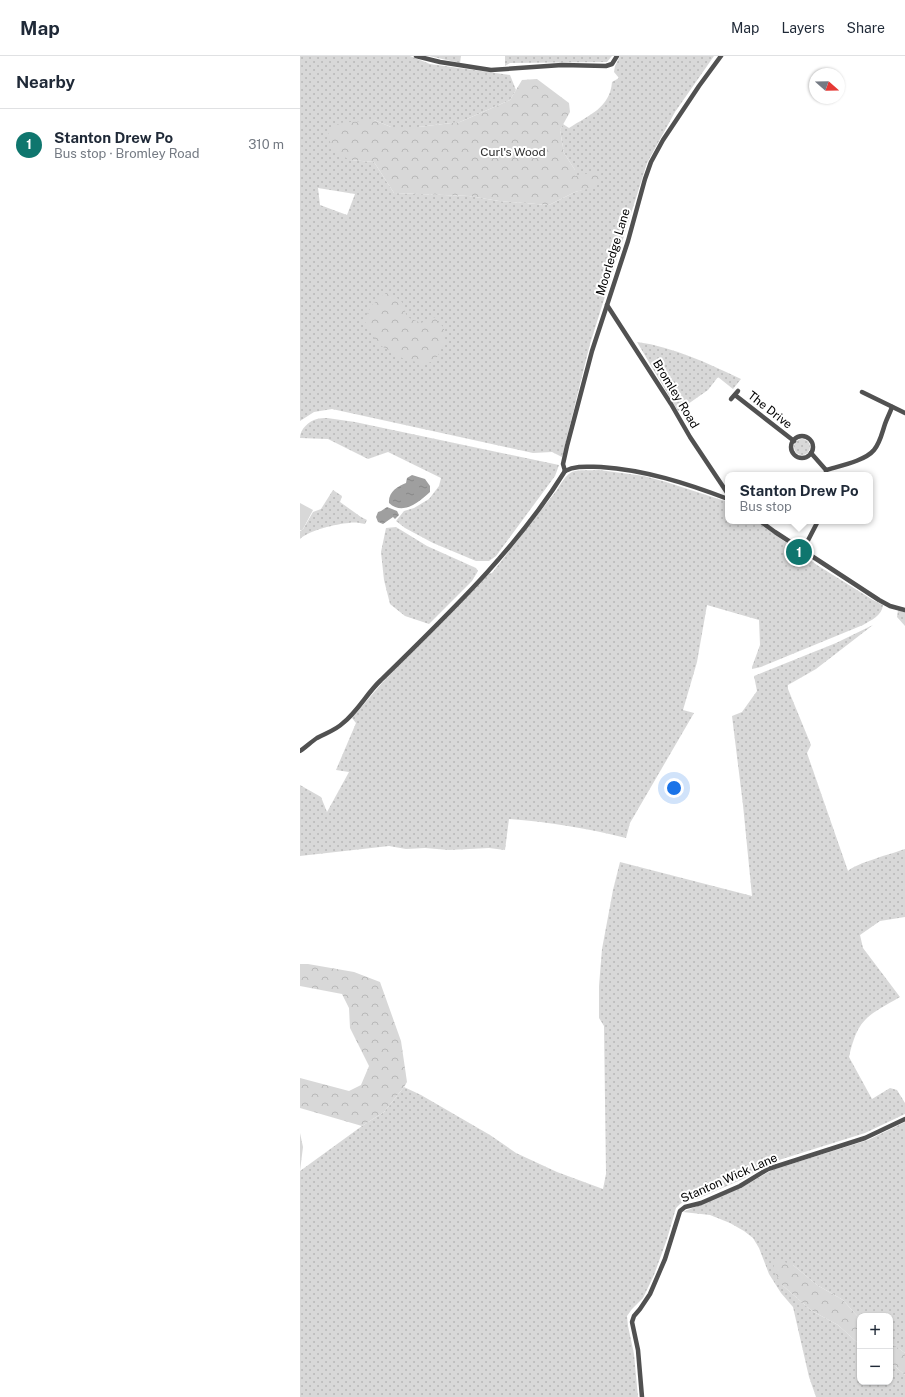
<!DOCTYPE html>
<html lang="en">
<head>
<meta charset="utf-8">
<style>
	body { margin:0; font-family:"Public Sans",sans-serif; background:#f6f6f7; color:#1f2937 }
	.controls { position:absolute; right:12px; bottom:12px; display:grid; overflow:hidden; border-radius:8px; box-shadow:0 1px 3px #0004 }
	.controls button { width:36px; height:36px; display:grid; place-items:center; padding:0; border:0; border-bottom:1px solid #e0e1e3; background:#fff; color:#1f2937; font:20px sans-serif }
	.compass { position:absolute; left:509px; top:12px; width:36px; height:36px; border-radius:50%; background:#fff; box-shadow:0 1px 3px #0004; rotate:110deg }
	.you { position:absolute; left:374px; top:732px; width:14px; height:14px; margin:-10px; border:3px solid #fff; border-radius:50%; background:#1a73e8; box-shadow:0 0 0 6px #1a73e833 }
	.badge { display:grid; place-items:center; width:26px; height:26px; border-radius:50%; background:#0f766e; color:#fff; font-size:13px; font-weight:700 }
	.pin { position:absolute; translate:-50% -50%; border:2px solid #fff; box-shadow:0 1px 4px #0006 }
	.popup { position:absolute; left:425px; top:416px; width:148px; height:52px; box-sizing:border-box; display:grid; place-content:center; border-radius:8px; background:#fff; filter:drop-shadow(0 1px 3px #0005); font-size:13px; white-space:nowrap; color:#747a83 }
	.popup b { font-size:15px; color:#1f2937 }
	.popup::after { content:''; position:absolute; left:50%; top:100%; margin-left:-8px; border:8px solid transparent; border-top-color:#fff }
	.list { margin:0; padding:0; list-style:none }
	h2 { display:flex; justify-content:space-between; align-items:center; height:52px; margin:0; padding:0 16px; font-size:17px }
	h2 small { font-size:13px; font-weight:400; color:#747a83 }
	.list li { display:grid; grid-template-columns:26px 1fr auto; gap:12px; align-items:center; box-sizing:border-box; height:72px; padding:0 16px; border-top:1px solid #e0e1e3 }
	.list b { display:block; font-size:15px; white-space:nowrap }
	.list p { margin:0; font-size:13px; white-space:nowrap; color:#747a83 }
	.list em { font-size:13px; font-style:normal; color:#747a83 }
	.map { position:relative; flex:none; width:605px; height:1341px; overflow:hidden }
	header { display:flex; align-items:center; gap:24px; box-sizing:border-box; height:56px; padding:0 20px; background:#fff; border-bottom:1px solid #e0e1e3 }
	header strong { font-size:19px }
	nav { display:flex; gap:22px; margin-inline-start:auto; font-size:14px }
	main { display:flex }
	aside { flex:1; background:#fff }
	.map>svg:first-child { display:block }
</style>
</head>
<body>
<header>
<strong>Map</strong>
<nav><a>Map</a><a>Layers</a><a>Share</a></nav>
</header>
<main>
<aside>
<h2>Nearby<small></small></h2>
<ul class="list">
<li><span class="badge">1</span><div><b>Stanton Drew Po</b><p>Bus stop · Bromley Road</p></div><em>310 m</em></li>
</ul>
</aside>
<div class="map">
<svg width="605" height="1341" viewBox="0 0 605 1341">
	<defs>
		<pattern id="green-dots" width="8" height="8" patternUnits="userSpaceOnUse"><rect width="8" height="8" fill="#d8d8d8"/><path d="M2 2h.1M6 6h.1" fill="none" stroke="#b8b8b8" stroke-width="1.8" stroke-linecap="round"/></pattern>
		<pattern id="forest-crowns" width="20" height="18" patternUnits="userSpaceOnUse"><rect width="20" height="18" fill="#d8d8d8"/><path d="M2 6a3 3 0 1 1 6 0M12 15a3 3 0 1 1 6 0" fill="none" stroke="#b8b8b8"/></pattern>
		<pattern id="water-ripples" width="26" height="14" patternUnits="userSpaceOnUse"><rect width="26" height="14" fill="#9f9f9f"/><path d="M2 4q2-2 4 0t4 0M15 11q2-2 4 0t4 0" fill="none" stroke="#878787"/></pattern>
	</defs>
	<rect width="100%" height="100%" fill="#fff"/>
	<g fill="url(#green-dots)" fill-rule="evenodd">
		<path d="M 0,0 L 110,0 L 130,8 L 210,19 L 216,34 L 210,44 L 160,66 L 118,71 L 91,71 L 74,64 L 50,104 L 74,106 L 94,137 L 169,140 L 199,145 L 249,149 L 275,136 L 296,130 L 275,120 L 275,114 L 264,97 L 260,74 L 263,68 L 269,72 C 289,59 310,52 312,26 L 319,22 L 314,16 L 315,10 L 320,0 L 414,0 L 375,56 L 347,107 L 290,288 L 262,401 L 252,396 L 233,397 L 32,353 L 14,356 L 0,365 ZM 18,132 L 55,138 L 47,159 L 20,149 Z"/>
		<polygon points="129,0 161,0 160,7"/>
		<polygon points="205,0 312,0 307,6 210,7 205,10"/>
		<path d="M 337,286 C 374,291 407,307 441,323 L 433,333 L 418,321 L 408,334 L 378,355 Z"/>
		<path d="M 27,362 L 55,366 L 259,409 L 255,420 L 196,500 L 189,505 L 176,505 L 133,487 L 105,472 L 96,465 L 104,455 L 114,452 L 129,443 L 139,430 L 141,422 L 88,396 L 68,403 L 28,383 L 0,382 C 0,373 9,365 17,363 C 20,362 24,362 27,362 Z"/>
		<circle cx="502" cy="391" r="8"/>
		<path d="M 299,414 L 344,420 L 366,426 L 428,446 L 428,465 L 456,465 L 517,509 L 573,544 L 583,549 C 582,560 571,564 563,569 L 461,611 L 452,613 L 452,611 L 460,589 L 459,564 L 407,549 L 397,606 L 383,654 L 394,657 L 330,767 L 326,782 C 287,772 249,766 209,763 L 205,794 L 189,792 L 149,794 L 125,792 L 106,793 L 89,790 L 0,800 L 0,729 L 21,741 L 27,756 L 49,716 L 36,714 L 56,667 L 52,662 L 82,627 L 188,518 L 192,517 L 257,434 C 271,410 273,415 299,414 Z"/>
		<path d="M 33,434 L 42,440 L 40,446 L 61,461 L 67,464 L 65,468 C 60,467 54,466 49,467 C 36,468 10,474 0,483 L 0,475 L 2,475 L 13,456 L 21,453 Z"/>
		<polygon points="96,471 127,490 176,512 178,515 172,525 129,568 105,560 90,548 84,524 81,496 86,472"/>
		<polygon points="598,554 605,556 605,570 597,561"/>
		<path d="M 573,569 L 516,613 L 488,629 L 488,633 L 511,689 L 507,697 L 548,815 C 554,808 594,797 605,793 L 605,861 L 580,865 L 560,879 L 563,892 L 600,941 C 567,960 558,962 549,1001 L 572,1043 L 590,1032 L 597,1034 L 605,1047 L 605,1058 L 565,1077 L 479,1104 L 465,1110 L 445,1122 L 397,1143 L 387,1144 L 380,1148 L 376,1152 L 367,1183 L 354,1219 L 343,1242 L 332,1253 L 327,1260 L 328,1270 L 334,1298 L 338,1341 L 0,1341 L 0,1115 L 62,1070 L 84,1056 L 104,1031 L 121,1039 L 190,1079 L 216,1097 L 257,1116 L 303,1133 L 306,1118 L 304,970 L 299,962 L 299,930 L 302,893 L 313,834 L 320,806 L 452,840 L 443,749 L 432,660 L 442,656 L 457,635 L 454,620 L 536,587 Z"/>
		<polygon points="605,1066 605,1297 590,1286 590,1260 560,1260 560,1263 543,1244 517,1229 493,1209 482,1229 512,1255 538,1269 560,1289 560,1326 590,1326 590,1306 605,1319 605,1341 516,1341 509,1321 493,1251 481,1237 469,1218 459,1192 453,1182 444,1175 430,1167 410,1159 383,1156 444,1130 472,1114 568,1084"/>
	</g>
	<g fill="url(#forest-crowns)">
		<polygon points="237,23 269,47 270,56 260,74 264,97 275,114 275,120 302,115 296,131 275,136 249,149 199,145 169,140 94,137 74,106 50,104 32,94 28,77 39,67 74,64 91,71 118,71 160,66 210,44 222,24"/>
		<polygon points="88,235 102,246 107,261 121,267 134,261 144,272 144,288 135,305 123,308 102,302 78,288 64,264 72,249"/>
		<polygon points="0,908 8,908 54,916 80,926 101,985 107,1026 104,1031 84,1056 62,1070 0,1052 0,1022 49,1035 61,1029 69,1010 50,972 49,952 42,938 0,930"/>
		<polygon points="0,1077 3,1091 0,1115"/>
		<polygon points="476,1203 493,1209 517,1229 543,1244 560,1263 560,1289 538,1269 512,1255 482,1229 473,1213"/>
		<polygon points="590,1286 605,1297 605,1319 590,1306"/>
	</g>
	<polygon fill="#d8d8d8" points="0,447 13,454 2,475 0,474"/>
	<g fill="url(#water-ripples)">
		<path d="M 112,419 L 125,423 L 130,430 L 130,436 C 119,446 103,460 89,447 C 88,436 98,430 106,427 L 107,422 Z"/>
		<polygon points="87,451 97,455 99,459 95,463 93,461 83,468 78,466 76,461 78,456 81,455"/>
	</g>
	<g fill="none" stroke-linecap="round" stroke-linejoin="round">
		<g stroke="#515151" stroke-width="4.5">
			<polyline points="116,0 140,6 191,14 262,9 306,10 312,8 317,0"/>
			<polyline points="307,249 371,348 390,381 428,438"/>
			<polyline points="562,336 605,357"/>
			<polyline points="435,339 494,385"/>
			<polyline points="431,343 438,335"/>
			<circle cx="502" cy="391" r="11"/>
			<polyline points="511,397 526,414 526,419"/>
			<path d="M 526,414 C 539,410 565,405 574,394 C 580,387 582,377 585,368 C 587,362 590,357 592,351"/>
			<polyline points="265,415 263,408 267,390 292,295 328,185 345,123 351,106 363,84 399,30 421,0"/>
			<path d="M 265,415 C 276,409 289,411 301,411 C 345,414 386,427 428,443"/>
			<polyline points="460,465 475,476 579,544 590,550 605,554"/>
			<polyline points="503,494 518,465"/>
			<path d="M 0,695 C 6,691 11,686 17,682 C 26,677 36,674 43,667 C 58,655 67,637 81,624 C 147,559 216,494 265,415"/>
			<polyline points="342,1341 338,1294 332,1266 334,1260 340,1253 350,1238 365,1203 380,1155 385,1151 401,1147 440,1130 468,1113 565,1082 605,1063"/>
		</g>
	</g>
	<g text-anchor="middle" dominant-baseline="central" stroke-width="4" stroke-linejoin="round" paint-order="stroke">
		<g font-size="12" fill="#2f2f2f" stroke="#fff">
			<text x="213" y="96">Curl's Wood</text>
		</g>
		<g font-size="12" fill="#000" stroke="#fff">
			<text transform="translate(313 196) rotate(-73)">Moorledge Lane</text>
			<text transform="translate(376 338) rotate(59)">Bromley Road</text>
			<text transform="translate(470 354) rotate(38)">The Drive</text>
			<text transform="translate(429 1122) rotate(-24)">Stanton Wick Lane</text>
		</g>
	</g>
</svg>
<div class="controls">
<button>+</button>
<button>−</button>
</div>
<svg class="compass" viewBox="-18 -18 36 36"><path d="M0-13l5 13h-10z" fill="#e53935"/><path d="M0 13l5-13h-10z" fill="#747a83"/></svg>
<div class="you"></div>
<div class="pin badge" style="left:499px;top:496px">1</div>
<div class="popup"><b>Stanton Drew Po</b>Bus stop</div>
</div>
</main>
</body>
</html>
